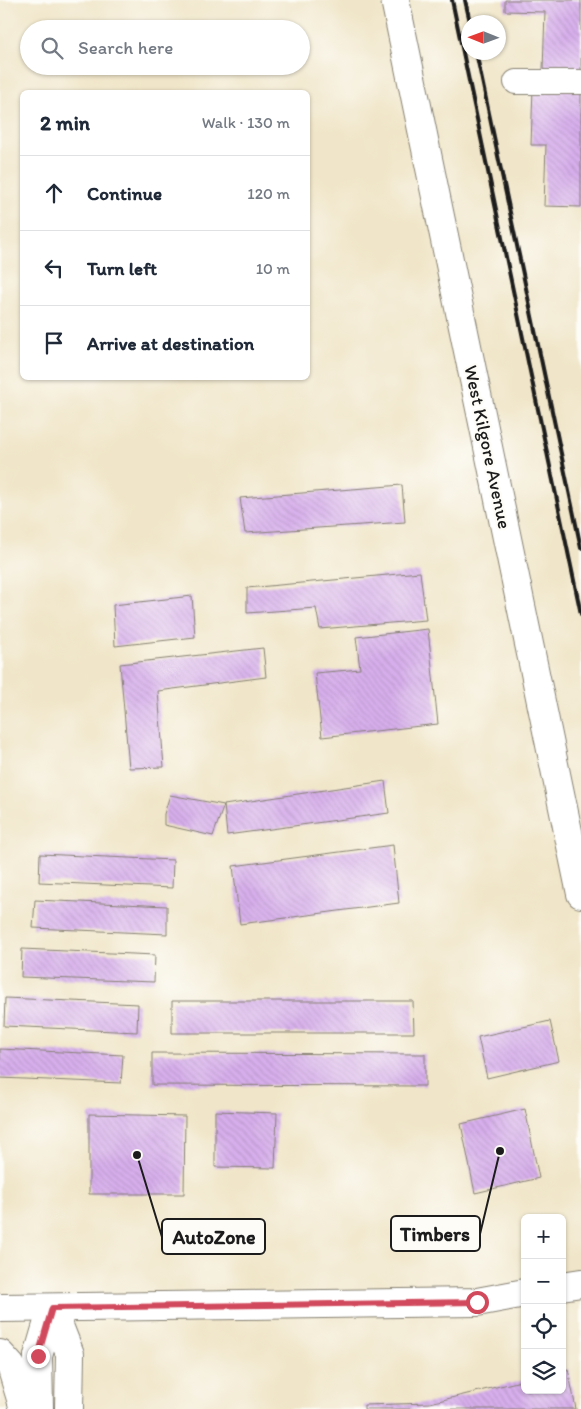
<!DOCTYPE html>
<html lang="en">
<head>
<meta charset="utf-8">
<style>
	body { margin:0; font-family:Itim,sans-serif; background:#f6f6f7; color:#1f2937 }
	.controls { position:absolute; right:15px; bottom:15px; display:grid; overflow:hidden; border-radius:8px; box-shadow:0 1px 4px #0004 }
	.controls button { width:45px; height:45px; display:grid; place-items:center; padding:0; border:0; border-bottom:1px solid #e0e1e3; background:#fff; color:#1f2937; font:25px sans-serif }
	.compass { position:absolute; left:461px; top:15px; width:45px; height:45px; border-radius:50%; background:#fff; box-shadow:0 1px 4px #0004; rotate:271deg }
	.stop { position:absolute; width:15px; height:15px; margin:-11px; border:4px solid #d1495b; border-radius:50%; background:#fff }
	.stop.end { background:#d1495b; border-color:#fff; box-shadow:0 1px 5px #0008 }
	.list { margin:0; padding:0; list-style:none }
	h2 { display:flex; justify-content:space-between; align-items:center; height:65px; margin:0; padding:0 20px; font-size:21px }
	h2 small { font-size:16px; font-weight:400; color:#747a83 }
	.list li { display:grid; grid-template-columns:32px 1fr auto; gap:15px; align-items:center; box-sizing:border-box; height:75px; padding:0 20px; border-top:1px solid #e0e1e3 }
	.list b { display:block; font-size:19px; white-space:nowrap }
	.list em { font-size:16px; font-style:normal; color:#747a83 }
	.icon { flex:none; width:28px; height:28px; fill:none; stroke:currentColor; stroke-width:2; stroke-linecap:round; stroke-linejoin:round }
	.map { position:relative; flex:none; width:581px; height:1409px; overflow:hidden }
	.search { position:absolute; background:#fff; box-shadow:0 1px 4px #0004; left:20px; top:20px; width:290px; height:55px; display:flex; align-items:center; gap:12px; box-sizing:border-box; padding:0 18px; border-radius:28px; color:#747a83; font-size:19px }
	.panel { position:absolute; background:#fff; box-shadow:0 1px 4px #0004; left:20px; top:90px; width:290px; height:290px; border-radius:8px }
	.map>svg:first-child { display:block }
</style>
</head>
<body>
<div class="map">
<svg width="581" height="1409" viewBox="0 0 581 1409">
	<defs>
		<pattern id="building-back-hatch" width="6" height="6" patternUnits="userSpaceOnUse" patternTransform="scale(1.25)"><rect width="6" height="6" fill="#d7afec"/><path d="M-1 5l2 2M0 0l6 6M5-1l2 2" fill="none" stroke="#b896ca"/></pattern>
	</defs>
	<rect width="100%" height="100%" fill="#fdfcf7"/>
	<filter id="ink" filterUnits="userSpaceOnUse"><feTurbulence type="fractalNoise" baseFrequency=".02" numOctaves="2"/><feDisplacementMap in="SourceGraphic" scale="10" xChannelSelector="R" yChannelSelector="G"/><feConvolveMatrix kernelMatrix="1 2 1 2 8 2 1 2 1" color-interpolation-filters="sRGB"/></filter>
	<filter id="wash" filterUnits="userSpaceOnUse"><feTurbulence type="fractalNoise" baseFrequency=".0096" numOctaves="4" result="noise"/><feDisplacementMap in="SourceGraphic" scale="20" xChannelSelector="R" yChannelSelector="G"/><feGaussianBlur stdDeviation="1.12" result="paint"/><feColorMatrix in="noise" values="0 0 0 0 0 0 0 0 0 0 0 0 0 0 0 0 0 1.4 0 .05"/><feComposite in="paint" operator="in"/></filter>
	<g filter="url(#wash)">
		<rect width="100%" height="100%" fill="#f0e5c8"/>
		<g id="blocks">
			<g fill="url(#building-back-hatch)">
				<polygon points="505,0 581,0 581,71 543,70 545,12 505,11"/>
				<polygon points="533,88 581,90 581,207 544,206 546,145 531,145"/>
				<polygon points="402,485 405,522 245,533 240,498"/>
				<polygon points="420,572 426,620 320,629 316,608 247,613 247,588"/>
				<polygon points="192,596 195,637 115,646 113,605"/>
				<polygon points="428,629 438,724 322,737 315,673 360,669 356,637"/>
				<polygon points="263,648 266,677 158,691 164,767 129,768 120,664"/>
				<polygon points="385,781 389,813 227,835 224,805"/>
				<polygon points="170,795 224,805 213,836 164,825 164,814"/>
				<polygon points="393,845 399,903 240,924 233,866"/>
				<polygon points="40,854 173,860 172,888 39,882"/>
				<polygon points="35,900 167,906 167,934 33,928"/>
				<polygon points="22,949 155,955 154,982 21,977"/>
				<polygon points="5,998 138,1004 137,1032 4,1026"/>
				<polygon points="172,1001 413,1001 414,1033 172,1033"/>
				<polygon points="550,1021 559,1061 487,1078 478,1037"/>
				<polygon points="0,1049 123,1055 121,1083 0,1078"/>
				<polygon points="152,1053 425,1054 425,1086 152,1085"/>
				<polygon points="525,1109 539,1178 475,1193 461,1124"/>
				<polygon points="215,1111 277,1113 275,1168 215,1167"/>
				<polygon points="89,1114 185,1116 184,1194 89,1194"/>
				<polygon points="568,1369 576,1409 364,1409 364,1405 430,1403 525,1380 525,1390 562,1390 562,1371"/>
			</g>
		</g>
	</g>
	<g filter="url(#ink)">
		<use href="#blocks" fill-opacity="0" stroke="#868072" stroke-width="1"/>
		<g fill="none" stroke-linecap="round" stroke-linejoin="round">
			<g stroke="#868072" stroke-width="26">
				<polyline id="minor" points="516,82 581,82"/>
			</g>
			<g stroke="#868072" stroke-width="30">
				<g id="secondary">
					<polyline points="395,0 581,894"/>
					<polyline points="562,1286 581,1283"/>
					<polyline points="0,1308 477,1302 525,1293"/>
					<polyline points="52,1308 70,1354 69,1409"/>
					<polyline points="0,1354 11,1366 24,1409"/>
					<polyline points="39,1409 38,1356 52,1308"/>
				</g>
			</g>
			<use href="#minor" stroke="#fff" stroke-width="24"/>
			<use href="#secondary" stroke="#fff" stroke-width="28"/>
			<g stroke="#1c1c1c" stroke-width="4">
				<polyline points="452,0 581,614"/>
				<polyline points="465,0 470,22"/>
				<polyline points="476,52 581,548"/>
			</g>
		</g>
	</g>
	<g fill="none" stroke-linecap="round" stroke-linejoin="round" filter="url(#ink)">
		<polyline stroke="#d1495b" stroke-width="6" points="38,1356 52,1308 477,1302"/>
	</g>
	<g text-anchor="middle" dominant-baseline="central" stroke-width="4.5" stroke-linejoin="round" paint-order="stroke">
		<g font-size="19" fill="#1c1c1c" stroke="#fdfcf7">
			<text transform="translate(488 447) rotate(78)">West Kilgore Avenue</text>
		</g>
	</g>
	<path fill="none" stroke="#1c1c1c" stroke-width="2" d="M500 1151L480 1234M137 1155L162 1237"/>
	<g fill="#1c1c1c" stroke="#fdfcf7" stroke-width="2">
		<circle cx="500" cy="1151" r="5"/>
		<circle cx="137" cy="1155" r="5"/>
	</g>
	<g fill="#fdfcf7" stroke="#1c1c1c" stroke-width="2">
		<rect x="391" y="1216" width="89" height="35" rx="5"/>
		<rect x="162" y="1219" width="103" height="35" rx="5"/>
	</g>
	<g font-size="20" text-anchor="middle" font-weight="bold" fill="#1c1c1c">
		<text x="435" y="1241">Timbers</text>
		<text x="214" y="1244">AutoZone</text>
	</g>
</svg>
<div class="controls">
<button>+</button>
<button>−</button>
<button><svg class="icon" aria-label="locate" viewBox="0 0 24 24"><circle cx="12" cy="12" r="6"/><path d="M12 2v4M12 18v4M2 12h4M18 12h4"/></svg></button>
<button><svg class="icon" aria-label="layers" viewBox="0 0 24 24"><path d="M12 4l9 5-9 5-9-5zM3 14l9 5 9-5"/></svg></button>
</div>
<svg class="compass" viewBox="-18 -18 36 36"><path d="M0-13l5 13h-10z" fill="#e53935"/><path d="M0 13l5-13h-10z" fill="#747a83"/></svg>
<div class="stop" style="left:477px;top:1302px"></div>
<div class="stop end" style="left:38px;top:1356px"></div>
<div class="search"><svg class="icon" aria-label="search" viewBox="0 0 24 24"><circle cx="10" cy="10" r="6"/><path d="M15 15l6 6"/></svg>Search here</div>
<section class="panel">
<h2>2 min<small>Walk · 130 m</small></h2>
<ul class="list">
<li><svg class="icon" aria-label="ahead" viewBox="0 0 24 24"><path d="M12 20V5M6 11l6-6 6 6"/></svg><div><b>Continue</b></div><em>120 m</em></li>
<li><svg class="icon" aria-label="left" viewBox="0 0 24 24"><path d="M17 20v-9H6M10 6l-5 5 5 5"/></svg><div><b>Turn left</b></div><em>10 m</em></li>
<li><svg class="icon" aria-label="arrive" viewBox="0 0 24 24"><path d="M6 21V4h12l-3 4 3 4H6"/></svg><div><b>Arrive at destination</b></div></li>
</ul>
</section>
</div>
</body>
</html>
